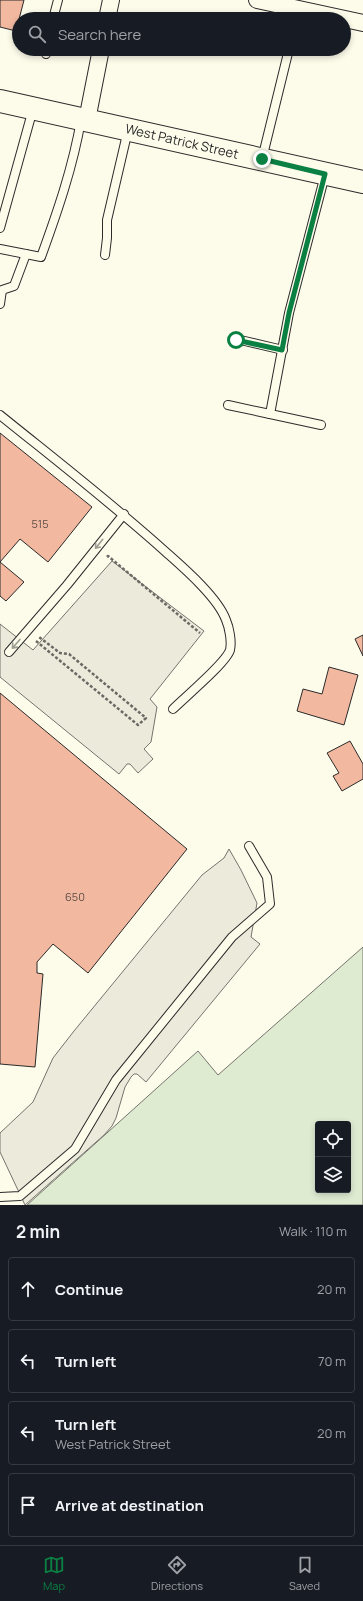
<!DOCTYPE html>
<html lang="en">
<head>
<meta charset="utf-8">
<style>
	body { margin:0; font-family:Manrope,sans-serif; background:#242831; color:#f1f3f6 }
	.controls { position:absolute; right:12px; bottom:12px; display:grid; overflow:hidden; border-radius:4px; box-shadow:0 2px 6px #0003 }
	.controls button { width:36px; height:36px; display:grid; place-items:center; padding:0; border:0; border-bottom:1px solid #363941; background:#171b24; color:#f1f3f6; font:20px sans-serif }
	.stop { position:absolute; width:12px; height:12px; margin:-9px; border:3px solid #0b8043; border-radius:50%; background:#fff }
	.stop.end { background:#0b8043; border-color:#fff; box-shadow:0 1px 4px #0008 }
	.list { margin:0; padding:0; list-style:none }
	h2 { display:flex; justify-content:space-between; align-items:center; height:52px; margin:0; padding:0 16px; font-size:17px }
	h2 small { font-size:13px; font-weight:400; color:#9ea1a6 }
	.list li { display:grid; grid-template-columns:26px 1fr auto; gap:12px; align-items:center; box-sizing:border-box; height:64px; margin:0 8px 8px; padding:0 8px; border:1px solid #363941; border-radius:4px }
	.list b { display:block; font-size:15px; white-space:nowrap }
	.list p { margin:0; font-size:13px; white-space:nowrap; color:#9ea1a6 }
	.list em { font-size:13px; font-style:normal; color:#9ea1a6 }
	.icon { flex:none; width:22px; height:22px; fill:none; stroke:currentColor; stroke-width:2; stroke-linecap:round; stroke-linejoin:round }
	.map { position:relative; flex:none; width:363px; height:1205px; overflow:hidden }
	.search { position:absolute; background:#171b24; box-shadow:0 2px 6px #0003; left:12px; right:12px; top:12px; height:44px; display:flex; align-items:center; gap:10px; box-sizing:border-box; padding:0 14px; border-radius:22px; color:#9ea1a6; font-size:15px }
	.sheet { height:340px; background:#171b24 }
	nav { display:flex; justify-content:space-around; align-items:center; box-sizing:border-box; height:56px; border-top:1px solid #363941; background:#171b24; font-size:11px; color:#9ea1a6 }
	nav a { display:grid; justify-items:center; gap:2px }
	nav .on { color:#0b8043 }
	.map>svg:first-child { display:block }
</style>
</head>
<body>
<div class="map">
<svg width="363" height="1205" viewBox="0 0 363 1205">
	<rect width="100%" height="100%" fill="#fdfbea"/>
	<path fill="#deebd1" stroke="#74746e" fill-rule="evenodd" d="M 363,947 L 363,1205 L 27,1205 L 198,1051 L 218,1075 ZM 318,1124 L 348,1124 L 348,1190 L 318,1190 Z"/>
	<g fill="#eceadb" stroke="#74746e">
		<polygon points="112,561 204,631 150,699 157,707 151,742 144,749 153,759 138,773 130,764 127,764 119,774 0,677 0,624 33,650"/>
		<polygon points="229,849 241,870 257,903 251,937 260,944 146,1082 137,1074 134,1074 131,1077 125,1087 116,1118 112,1126 104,1135 25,1205 0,1152 0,1133 33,1102 53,1058 74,1031 202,875 224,858"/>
	</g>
	<g fill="#f2b8a0" stroke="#2b2b2b">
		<polygon points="0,0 24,0 16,31 0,27"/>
		<polygon points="0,433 92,507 48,562 20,539 0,562 24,582 6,601 0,596"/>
		<polygon points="363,635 363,656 355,639"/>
		<polygon points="329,667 358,675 344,725 297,711 303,689 322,694"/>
		<polygon points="0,693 187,849 88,973 53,944 37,962 37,973 43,974 35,1067 0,1064"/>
		<polygon points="350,741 363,764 363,779 342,791 333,776 339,773 327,753"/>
	</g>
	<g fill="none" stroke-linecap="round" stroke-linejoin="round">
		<g stroke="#2b2b2b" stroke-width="10">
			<g id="service">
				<polyline points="53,19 58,0"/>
				<polyline points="46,54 47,49"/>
				<polyline points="262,159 289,49"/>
				<polyline points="0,228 33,109"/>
				<path d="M 0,249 L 41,257 C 57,213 73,167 81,120"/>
				<polyline points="105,255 107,238 107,220 128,130"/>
				<polyline points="0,304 2,290 14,286 26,254"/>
				<polyline points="236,339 283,350"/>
				<polyline points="228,405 270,414 289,313 325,175"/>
				<polyline points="270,414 321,425"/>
				<path d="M 0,415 C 57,461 114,505 168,554 C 186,570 218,598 226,620 C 229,627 232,641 230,650 C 226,663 185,697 173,709"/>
				<polyline points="9,652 67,585 124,514"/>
				<polyline points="0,1197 20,1196 75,1149 116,1080 232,937 270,904 267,877 249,846"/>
			</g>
		</g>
		<g stroke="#2b2b2b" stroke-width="18">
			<g id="minor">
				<polyline points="257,0 363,23"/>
				<polyline points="107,19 111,0"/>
				<polyline points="87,120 101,49"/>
			</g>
		</g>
		<g stroke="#2b2b2b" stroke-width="24">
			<polyline id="primary" points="0,101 363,182"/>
		</g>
		<g stroke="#6a6964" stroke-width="2.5" stroke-dasharray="3 2" stroke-linecap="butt">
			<polyline points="107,557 108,556 200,633"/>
			<polyline points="36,641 138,725 146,718 69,654 60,653 39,637"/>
		</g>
		<use href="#service" stroke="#fdfbea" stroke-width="8"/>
		<use href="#minor" stroke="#fdfbea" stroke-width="16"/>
		<use href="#primary" stroke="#fdfbea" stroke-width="22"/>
	</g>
	<defs><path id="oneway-shaft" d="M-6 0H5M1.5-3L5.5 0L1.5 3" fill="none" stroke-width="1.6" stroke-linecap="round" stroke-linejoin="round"/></defs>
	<g stroke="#9e9d94">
		<use href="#oneway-shaft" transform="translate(99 544) rotate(129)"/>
		<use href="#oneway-shaft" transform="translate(16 644) rotate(131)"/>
	</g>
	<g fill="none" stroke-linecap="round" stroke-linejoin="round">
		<polyline stroke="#0b8043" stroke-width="5" points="236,340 282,350 289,313 325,174 262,159"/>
	</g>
	<g text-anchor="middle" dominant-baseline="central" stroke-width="3" stroke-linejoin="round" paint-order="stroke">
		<g font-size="11" fill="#5d4e48">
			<text x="40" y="523">515</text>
			<text x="75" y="896">650</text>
		</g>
		<g font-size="13" fill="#2b2b2b" stroke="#fdfbea">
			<text transform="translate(182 141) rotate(13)">West Patrick Street</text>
		</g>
	</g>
</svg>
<div class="controls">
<button><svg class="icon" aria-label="locate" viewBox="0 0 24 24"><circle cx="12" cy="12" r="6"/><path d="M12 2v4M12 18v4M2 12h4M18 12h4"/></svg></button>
<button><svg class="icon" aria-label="layers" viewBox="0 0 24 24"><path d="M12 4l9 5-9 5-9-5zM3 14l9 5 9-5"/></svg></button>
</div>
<div class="stop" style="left:236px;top:340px"></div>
<div class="stop end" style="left:262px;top:159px"></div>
<div class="search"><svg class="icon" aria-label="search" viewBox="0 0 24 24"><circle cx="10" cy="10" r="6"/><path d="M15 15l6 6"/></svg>Search here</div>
</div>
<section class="sheet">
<h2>2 min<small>Walk · 110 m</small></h2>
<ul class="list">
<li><svg class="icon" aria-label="ahead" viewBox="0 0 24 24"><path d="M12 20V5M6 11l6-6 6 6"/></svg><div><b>Continue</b></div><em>20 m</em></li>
<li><svg class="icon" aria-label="left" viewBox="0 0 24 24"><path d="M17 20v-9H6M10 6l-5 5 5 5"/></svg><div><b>Turn left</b></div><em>70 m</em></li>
<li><svg class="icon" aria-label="left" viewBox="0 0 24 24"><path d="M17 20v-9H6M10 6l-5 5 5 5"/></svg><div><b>Turn left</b><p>West Patrick Street</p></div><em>20 m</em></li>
<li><svg class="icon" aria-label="arrive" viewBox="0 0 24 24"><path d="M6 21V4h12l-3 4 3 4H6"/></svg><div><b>Arrive at destination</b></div></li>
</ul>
</section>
<nav>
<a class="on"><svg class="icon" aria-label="map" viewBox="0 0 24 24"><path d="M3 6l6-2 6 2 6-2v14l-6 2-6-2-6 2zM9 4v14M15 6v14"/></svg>Map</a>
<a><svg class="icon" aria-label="directions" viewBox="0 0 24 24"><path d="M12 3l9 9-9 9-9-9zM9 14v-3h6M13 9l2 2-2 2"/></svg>Directions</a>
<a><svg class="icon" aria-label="saved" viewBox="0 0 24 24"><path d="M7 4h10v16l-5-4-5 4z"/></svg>Saved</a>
</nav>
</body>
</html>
